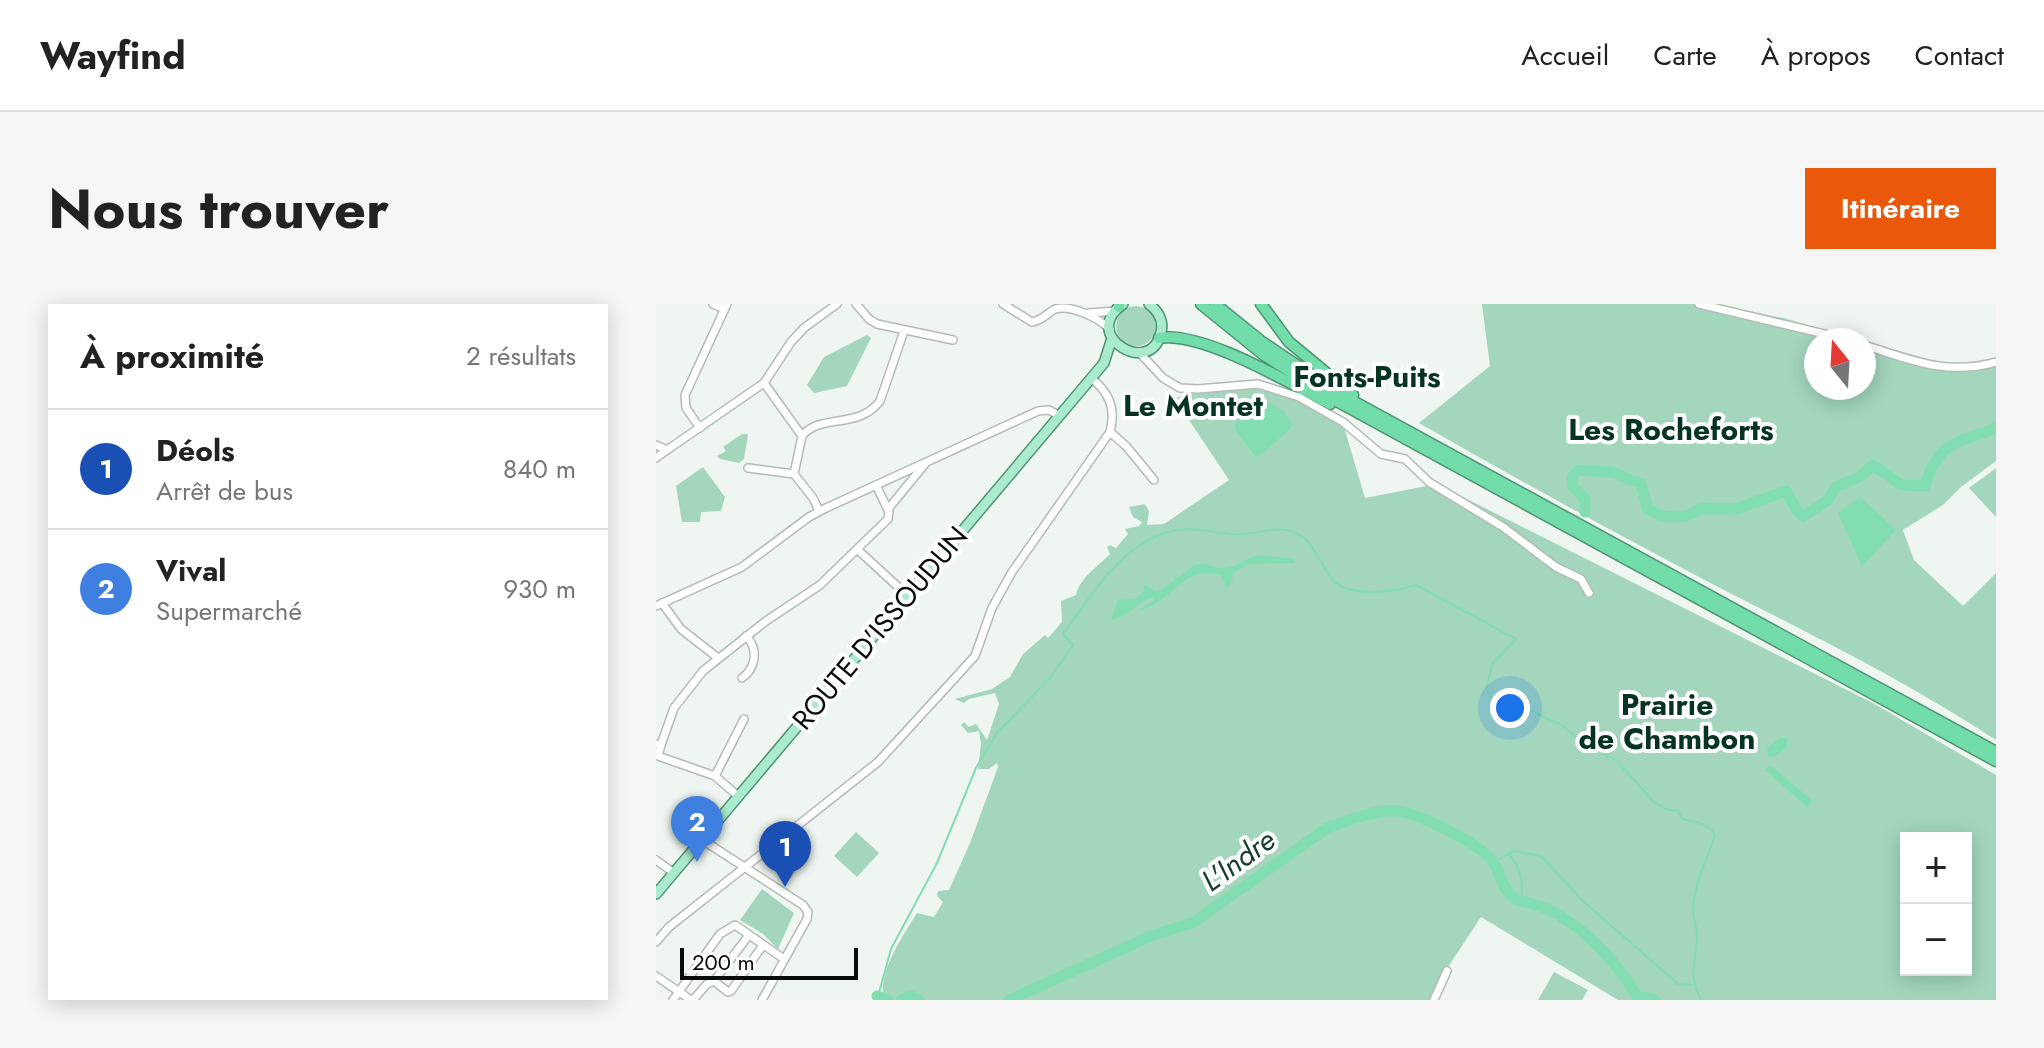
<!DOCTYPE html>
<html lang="fr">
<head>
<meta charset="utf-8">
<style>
	body { margin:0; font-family:Jost,sans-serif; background:#f6f6f6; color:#222 }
	.controls { position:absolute; right:24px; bottom:24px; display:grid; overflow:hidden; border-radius:0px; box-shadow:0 4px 20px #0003 }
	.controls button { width:72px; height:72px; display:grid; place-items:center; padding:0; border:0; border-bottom:2px solid #e0e0e0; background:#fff; color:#222; font:40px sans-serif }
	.compass { position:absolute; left:1148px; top:24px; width:72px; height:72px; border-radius:50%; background:#fff; box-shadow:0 4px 20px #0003; rotate:342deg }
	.scale { position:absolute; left:24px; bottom:20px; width:178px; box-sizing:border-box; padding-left:8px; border:4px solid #0a0c0b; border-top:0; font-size:22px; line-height:28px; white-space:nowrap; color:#0a0c0b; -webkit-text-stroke:6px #fff; paint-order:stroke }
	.you { position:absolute; left:854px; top:404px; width:28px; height:28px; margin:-20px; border:6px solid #fff; border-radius:50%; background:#1a73e8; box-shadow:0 0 0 12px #1a73e833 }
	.badge { display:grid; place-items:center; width:52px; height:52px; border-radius:50%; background:#ea580c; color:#fff; font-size:26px; font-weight:700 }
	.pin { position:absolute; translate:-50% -66px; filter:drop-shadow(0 2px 4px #0008) }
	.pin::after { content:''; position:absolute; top:42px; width:28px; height:24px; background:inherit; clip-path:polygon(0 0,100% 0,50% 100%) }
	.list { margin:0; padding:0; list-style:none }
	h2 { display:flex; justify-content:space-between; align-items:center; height:104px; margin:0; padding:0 32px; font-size:34px }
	h2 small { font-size:26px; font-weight:400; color:#767676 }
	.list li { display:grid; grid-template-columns:52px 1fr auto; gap:24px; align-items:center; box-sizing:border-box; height:120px; padding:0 32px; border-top:2px solid #e0e0e0 }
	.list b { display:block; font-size:30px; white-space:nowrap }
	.list p { margin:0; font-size:26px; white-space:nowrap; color:#767676 }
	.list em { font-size:26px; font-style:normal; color:#767676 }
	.map { position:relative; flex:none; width:1340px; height:696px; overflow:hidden; border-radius:0px }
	header { display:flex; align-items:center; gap:48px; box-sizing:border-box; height:112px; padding:0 40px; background:#fff; border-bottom:2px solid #e0e0e0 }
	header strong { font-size:38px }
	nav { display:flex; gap:44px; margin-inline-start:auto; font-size:28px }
	.intro { display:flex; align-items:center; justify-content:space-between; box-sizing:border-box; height:192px; padding:0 48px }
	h1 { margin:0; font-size:56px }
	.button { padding:20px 36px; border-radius:0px; background:#ea580c; color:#fff; font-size:28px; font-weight:700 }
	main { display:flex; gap:48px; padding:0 48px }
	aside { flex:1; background:#fff; border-radius:0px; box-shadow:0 4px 20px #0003 }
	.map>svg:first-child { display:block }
</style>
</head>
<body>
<header>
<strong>Wayfind</strong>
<nav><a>Accueil</a><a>Carte</a><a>À propos</a><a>Contact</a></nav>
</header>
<div class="intro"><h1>Nous trouver</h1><a class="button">Itinéraire</a></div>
<main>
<aside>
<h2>À proximité<small>2 résultats</small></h2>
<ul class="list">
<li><span class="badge" style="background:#1a4fb4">1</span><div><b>Déols</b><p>Arrêt de bus</p></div><em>840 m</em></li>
<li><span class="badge" style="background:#3f7fe0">2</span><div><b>Vival</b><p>Supermarché</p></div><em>930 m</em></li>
</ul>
</aside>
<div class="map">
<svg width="1340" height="696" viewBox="0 0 1340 696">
	<rect width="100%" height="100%" fill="#eff6f2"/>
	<g fill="#a3d6bc" fill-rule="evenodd">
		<path d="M 826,0 L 1059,0 L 1127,14 L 1206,36 L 1160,36 L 1160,84 L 1208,84 L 1208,37 L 1272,55 L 1265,61 C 1292,69 1313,69 1340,60 L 1340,157 L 1305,183 L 1287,201 L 1247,226 L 1258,256 L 1307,302 L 1340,269 L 1340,436 C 1252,378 1156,331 1062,283 C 961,230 862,176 763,119 L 834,62 Z"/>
		<circle cx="480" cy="22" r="20"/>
		<polygon points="211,31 215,34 191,82 158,89 151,81 168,53"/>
		<path d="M 592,84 C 627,88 658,104 688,123 L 709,194 L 781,180 L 1217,399 L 1340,471 L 1340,696 L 962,696 L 825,613 L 788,669 L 776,696 L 237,696 L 227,692 C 224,664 247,632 261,609 L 278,613 L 287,598 L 281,592 L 282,587 L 293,586 L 314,539 L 342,463 L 341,459 L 333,465 L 322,465 L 325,440 L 323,427 L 312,429 L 305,421 L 308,418 L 313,423 L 320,420 L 331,436 L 343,400 L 339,389 L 313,395 L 308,399 L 299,395 L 336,385 L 354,373 L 367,350 L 389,331 L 392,334 L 406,318 L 405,297 L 420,291 C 424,273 442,263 454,250 L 451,243 L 454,241 L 460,244 L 472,230 L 469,225 L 483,222 L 486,218 L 477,213 L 473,203 L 489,200 L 493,207 L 491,221 L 508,220 L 573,176 L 531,113 L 516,95 L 534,90 ZM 1250,534 L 1310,534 L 1310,666 L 1250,666 Z"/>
		<polygon points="86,130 92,130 88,155 83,159 64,155 61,152 70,147 67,143"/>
		<polygon points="47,163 69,193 65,207 45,208 44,218 26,218 20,182"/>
		<polygon points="1340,164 1340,213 1313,184"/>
		<polygon points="200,528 223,549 201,573 178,552"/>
		<polygon points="106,585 138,609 122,645 107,630 84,616"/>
		<polygon points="898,668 932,686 926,696 882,696"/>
	</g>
	<g fill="#83ddb2">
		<polygon points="606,95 628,107 636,120 634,125 606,150 599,152 580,127 579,120 598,98"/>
		<polygon points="1204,193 1240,226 1206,262 1182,209"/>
		<path d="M 604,251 L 638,255 L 638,259 L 593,260 L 577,269 L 576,278 L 571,284 L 564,271 C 524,262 517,299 482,307 L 498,296 L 496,293 C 482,299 470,313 455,316 L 462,296 L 479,295 L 488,288 L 488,281 L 502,288 L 519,276 L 516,270 L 521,274 C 528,271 535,261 542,260 C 551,258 560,265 568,264 C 582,263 590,253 604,251 Z"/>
		<polygon points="1124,434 1131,434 1131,443 1120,452 1113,453 1111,444"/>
		<polygon points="1114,461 1157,497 1151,503 1109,466"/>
	</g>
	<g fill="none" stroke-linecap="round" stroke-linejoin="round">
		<g stroke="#83ddb2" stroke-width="2">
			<path d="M 853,550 C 866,566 867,577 865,596"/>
			<polyline points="837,558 858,547 885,552 928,598 1022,680 1036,681"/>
			<path d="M 221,696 L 235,645 L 281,559 L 320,464 L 341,429 L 393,375 L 417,341 L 407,330 C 435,292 467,237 517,227 C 540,222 561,230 584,230 C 608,230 627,217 649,235 C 661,246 666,264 677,276 C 692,294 739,288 760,281 L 860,335 L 837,359 L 830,384 L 836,395 L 875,407 L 906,421 L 928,440 L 960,456 L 999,499 L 1010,505 L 1022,507 L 1027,515 C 1040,518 1054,519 1059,532 C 1050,556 1039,579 1037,604 C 1036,614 1042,624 1041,635 C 1039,660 1033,672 1045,696"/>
		</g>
		<g stroke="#83ddb2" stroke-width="11">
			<path d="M 929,208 L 929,195 L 917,183 L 916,173 L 922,166 L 956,168 L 985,180 L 992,205 L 1007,212 L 1028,213 L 1047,204 L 1080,205 L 1130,187 L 1142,208 L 1147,212 L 1171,197 L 1180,183 L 1203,173 L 1217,161 L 1246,181 L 1269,182 C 1283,135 1301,140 1340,124"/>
			<polyline points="221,692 232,696"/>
			<polyline points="245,696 255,692 263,696"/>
			<path d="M 353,696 L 495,632 L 538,618 L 671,524 C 691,517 720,505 742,507 C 763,510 827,541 838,559 C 845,571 847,588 860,595 C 869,599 880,600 889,604 C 927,621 960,657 981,692 L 999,696"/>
		</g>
		<g stroke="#b4bbb7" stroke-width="10">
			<g id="minor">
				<polyline points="57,0 68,5"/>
				<polyline points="200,0 213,15 221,20 297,36"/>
				<path d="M 347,0 L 376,18 C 387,16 390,10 399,5 C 415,0 442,14 454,25"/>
				<polyline points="1043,0 1194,36"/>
				<polyline points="433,9 459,7"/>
				<path d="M 1208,41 C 1255,56 1290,72 1340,58"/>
				<polyline points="483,48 507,74 524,84 542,85 602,80 643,93 687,118 725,150 749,155 773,178 847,223 900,263 925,275 933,289"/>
				<polyline points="108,79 146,132 138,170 157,194 163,207"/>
				<polyline points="44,124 30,104 29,91 71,0"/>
				<polyline points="454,128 470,142 498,176"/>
				<path d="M 146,132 C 164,109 202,126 224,97 L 248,27"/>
				<polyline points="0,141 11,146 108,79 135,38 148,24 181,0"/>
				<polyline points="0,154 11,146"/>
				<polyline points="92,164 138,170"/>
				<polyline points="232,205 269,160"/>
				<polyline points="202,246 252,292"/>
				<polyline points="6,299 25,325 62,354"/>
				<polyline points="0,302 86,263 153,213 170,204 382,107 393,106 404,112"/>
				<path d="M 86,374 C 100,364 103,345 90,332"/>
				<polyline points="2,440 5,441 2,452 59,472 82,492"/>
				<polyline points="5,441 18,404 47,367 110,317 164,281 232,215 233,208 220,181"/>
				<polyline points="59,472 88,415"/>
				<polyline points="45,535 147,601 152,608 151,615 106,696"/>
				<polyline points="0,556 18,569"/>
				<polyline points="93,631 58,677 72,688 75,687 107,641"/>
				<path d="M 0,638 L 13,623 L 222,458 L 319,352 L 336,304 L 356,268 L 454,128 C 460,105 454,89 435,74"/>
				<polyline points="0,672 35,696"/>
				<polyline points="17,696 64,630 79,621 128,655"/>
				<polyline points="37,696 51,680 58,677"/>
				<polyline points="778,696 791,667"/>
			</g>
		</g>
		<g stroke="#4e9373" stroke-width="12">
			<g id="major">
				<path d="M 467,0 C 422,31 496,75 505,28 C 508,16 502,7 493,0"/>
				<polyline points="0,590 448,59 456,34"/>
			</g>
		</g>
		<g stroke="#4e9373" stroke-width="13">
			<g id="highway">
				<polyline points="545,0 608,51 679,96 1340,457"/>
				<polyline points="559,0 606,38 682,89 1340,448"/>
				<polyline points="605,0 633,38 697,91"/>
				<polyline points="463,3 463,0"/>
				<path d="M 503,34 C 547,27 633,79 674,100"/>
			</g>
		</g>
		<use href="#minor" stroke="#fff" stroke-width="7"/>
		<use href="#major" stroke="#aaeacd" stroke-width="9"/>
		<use href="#highway" stroke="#72dcab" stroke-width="10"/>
	</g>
	<g text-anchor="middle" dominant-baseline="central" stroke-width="8" stroke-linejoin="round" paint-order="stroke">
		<g font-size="28" fill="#0a0c0b" stroke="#fff">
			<text transform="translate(224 324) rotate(-50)">ROUTE D'ISSOUDUN</text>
		</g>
		<g font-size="30" font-weight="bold" fill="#053422" stroke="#fff">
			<text x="711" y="72">Fonts-Puits</text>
			<text x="537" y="101">Le Montet</text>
			<text x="1015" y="125">Les Rocheforts</text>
			<text x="1011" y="400">Prairie<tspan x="1011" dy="34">de Chambon</tspan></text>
		</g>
		<g font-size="30" font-style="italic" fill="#173f2d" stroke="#fff">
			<text transform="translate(582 556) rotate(-36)">L'Indre</text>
		</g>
	</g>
</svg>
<div class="controls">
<button>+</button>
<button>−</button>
</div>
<svg class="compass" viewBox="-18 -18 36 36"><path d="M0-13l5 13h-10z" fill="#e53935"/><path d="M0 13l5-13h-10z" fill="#767676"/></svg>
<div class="scale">200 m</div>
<div class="you"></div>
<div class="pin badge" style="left:129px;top:583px;background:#1a4fb4">1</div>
<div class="pin badge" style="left:41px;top:558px;background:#3f7fe0">2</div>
</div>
</main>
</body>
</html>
